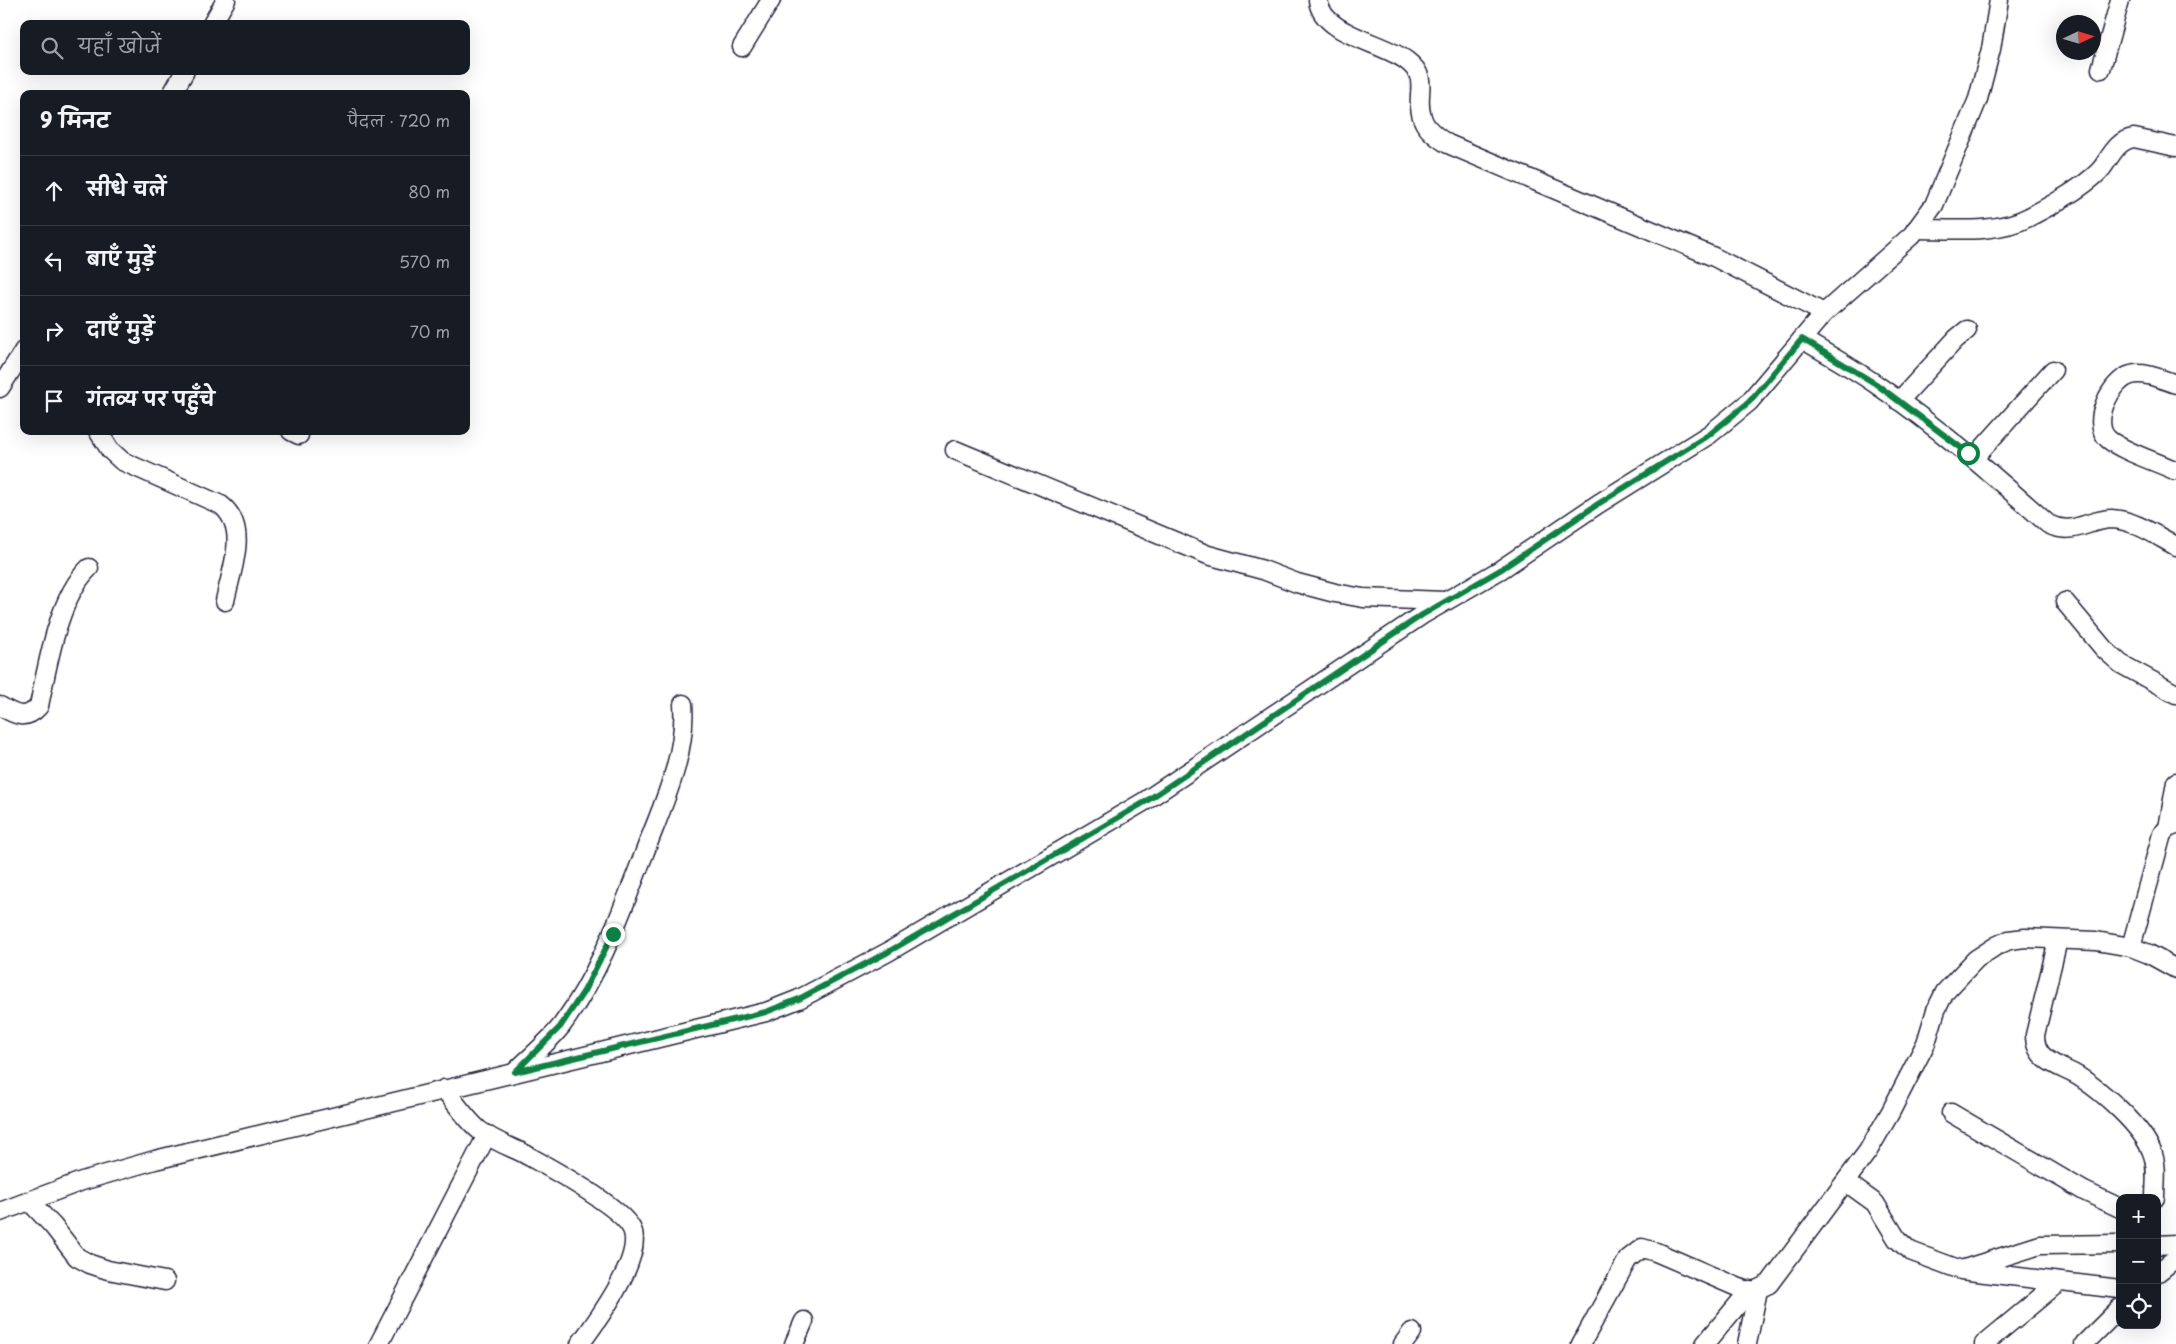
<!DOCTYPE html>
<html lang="hi">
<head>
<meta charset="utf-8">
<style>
	body { margin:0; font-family:"Playpen Sans","Playpen Sans Deva",sans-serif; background:#242831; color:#f1f3f6 }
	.controls { position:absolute; right:15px; bottom:15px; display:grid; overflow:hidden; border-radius:10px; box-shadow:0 5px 20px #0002 }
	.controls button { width:45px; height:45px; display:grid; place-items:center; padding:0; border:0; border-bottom:1px solid #363941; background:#171b24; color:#f1f3f6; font:25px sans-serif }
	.compass { position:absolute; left:2056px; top:15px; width:45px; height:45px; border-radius:50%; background:#171b24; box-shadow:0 5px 20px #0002; rotate:86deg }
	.stop { position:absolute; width:15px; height:15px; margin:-11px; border:4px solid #0b8043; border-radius:50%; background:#fff }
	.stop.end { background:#0b8043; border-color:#fff; box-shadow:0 1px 5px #0008 }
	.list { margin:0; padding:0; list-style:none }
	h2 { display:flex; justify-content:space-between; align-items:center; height:65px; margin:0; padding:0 20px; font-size:21px }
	h2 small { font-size:16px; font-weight:400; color:#9ea1a6 }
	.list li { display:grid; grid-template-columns:32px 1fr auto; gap:15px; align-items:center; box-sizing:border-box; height:70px; padding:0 20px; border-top:1px solid #363941 }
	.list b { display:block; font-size:19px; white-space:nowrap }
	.list em { font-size:16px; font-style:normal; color:#9ea1a6 }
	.icon { flex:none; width:28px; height:28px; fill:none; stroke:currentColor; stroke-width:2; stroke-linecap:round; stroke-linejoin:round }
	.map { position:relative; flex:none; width:2176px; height:1344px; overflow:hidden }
	.search { position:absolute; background:#171b24; box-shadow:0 5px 20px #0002; left:20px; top:20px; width:450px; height:55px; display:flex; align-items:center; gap:12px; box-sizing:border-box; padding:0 18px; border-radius:10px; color:#9ea1a6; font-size:19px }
	.panel { position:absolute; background:#171b24; box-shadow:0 5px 20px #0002; left:20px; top:90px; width:450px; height:345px; border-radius:10px }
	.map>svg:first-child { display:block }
</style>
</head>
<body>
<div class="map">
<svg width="2176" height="1344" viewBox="0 0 2176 1344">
	<rect width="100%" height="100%" fill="#fff"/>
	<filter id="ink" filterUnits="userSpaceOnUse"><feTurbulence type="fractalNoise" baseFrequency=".02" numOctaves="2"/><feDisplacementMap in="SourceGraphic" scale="10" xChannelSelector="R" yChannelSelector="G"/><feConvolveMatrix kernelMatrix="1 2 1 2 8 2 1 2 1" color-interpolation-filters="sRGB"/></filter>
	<g filter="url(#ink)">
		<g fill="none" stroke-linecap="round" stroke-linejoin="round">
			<g stroke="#22223b" stroke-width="21">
				<g id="minor">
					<path d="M 1318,0 C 1322,35 1383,42 1407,61 C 1431,79 1414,94 1422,117 C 1425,129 1438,138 1448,144 L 1714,257 L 1824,313"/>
					<polyline points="212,24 226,0"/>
					<polyline points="742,47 771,0"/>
					<polyline points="2101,69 2120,0"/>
					<polyline points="172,94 185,71"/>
					<path d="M 1916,229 C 1952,229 1997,234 2029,217 C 2049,207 2088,185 2102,168 C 2111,156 2117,140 2134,138 L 2176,147"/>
					<path d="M 1802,339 C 1827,354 1853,368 1877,385 C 1938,427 1993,475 2048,524 C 2073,537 2088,519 2112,519 C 2134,520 2157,536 2176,546"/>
					<polyline points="0,388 24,350"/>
					<polyline points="1899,401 1956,339 1967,330"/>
					<path d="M 98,431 L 110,450 L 122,461 L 221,505 C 250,528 231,570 225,601"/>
					<polyline points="291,431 299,435"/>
					<polyline points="955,450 1208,555 1263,570 1297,583 1335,593 1363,598 1445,601"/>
					<polyline points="1974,458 2053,370"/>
					<path d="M 2174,470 C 2157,462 2122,451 2108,439 C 2090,423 2111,380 2131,375 C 2145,371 2163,380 2176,384"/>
					<polyline points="2065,602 2104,649 2121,664 2176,694"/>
					<path d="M 0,706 C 15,715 26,721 39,706 C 48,663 58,598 89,568"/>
					<polyline points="2168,828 2176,782"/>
					<path d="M 2058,940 L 2035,1035 C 2035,1044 2037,1051 2045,1058 C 2054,1066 2068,1070 2078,1076 C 2103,1092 2141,1125 2152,1152 C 2158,1166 2155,1183 2155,1198"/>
					<polyline points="2131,947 2162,834 2168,828 2176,825"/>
					<path d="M 516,1071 C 531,1056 549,1042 562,1025 C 600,973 621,913 644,854 C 662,806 687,756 683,704"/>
					<path d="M 444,1089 C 455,1102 466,1119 479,1130 C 492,1140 508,1146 523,1153 C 546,1166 626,1208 633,1232 C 641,1261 597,1321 580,1344"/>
					<polyline points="1951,1113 2084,1191 2120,1208"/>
					<polyline points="1846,1182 1875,1203 1897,1239 1910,1251 1961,1270 1977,1272 2120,1289"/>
					<polyline points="30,1202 53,1226 77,1257 90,1264 108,1270 165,1281"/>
					<polyline points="0,1212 82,1181 155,1160 766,1012 799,999 888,952 1145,801 1422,615 1500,570 1598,504 1710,434 1749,402 1824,313 1912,235 1934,205 1978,99 1991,49 1999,0"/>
					<polyline points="2157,1245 2176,1244"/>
					<polyline points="1964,1269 2040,1245 2120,1244"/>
					<polyline points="2157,1273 2176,1258"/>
					<polyline points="379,1344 487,1135"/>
					<polyline points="794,1344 804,1321"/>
					<polyline points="1403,1344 1412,1332"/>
					<polyline points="1581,1344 1628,1259 1642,1248 1656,1252 1744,1290 1754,1291 1769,1284 1868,1151 1890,1113 1926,1043 1936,1010 1945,992 1976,959 1996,946 2009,940 2025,938 2096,941 2131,947 2149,954 2176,969"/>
					<polyline points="1705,1344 1750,1290"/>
					<polyline points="1747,1344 1758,1290"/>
					<polyline points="1984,1344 2059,1282"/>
					<polyline points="2084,1344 2120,1308"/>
				</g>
			</g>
			<use href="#minor" stroke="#fff" stroke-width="18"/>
		</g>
	</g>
	<g fill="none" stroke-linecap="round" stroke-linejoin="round" filter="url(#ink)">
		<polyline stroke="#0b8043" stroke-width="6" points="613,934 584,991 560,1027 515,1072 766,1012 799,999 888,952 1145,802 1422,615 1500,570 1598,504 1710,434 1749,402 1802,339 1876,384 1968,453"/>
	</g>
</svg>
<div class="controls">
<button>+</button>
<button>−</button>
<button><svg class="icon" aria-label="locate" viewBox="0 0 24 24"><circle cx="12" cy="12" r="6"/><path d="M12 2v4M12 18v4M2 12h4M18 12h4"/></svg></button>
</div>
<svg class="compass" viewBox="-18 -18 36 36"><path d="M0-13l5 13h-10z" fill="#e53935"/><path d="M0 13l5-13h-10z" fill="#9ea1a6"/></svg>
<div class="stop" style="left:1968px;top:453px"></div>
<div class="stop end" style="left:613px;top:934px"></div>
<div class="search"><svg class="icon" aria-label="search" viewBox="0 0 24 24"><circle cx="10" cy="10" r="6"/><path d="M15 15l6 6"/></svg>यहाँ खोजें</div>
<section class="panel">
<h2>9 मिनट<small>पैदल · 720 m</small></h2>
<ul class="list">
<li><svg class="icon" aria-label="ahead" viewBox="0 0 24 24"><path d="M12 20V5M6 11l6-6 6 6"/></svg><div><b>सीधे चलें</b></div><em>80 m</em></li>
<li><svg class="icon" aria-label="left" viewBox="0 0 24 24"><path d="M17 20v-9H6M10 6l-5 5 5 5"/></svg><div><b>बाएँ मुड़ें</b></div><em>570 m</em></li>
<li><svg class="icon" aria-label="right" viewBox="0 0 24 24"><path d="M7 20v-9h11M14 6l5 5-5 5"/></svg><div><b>दाएँ मुड़ें</b></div><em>70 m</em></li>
<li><svg class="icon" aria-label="arrive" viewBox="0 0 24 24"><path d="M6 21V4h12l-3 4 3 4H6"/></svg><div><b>गंतव्य पर पहुँचे</b></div></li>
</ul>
</section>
</div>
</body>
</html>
